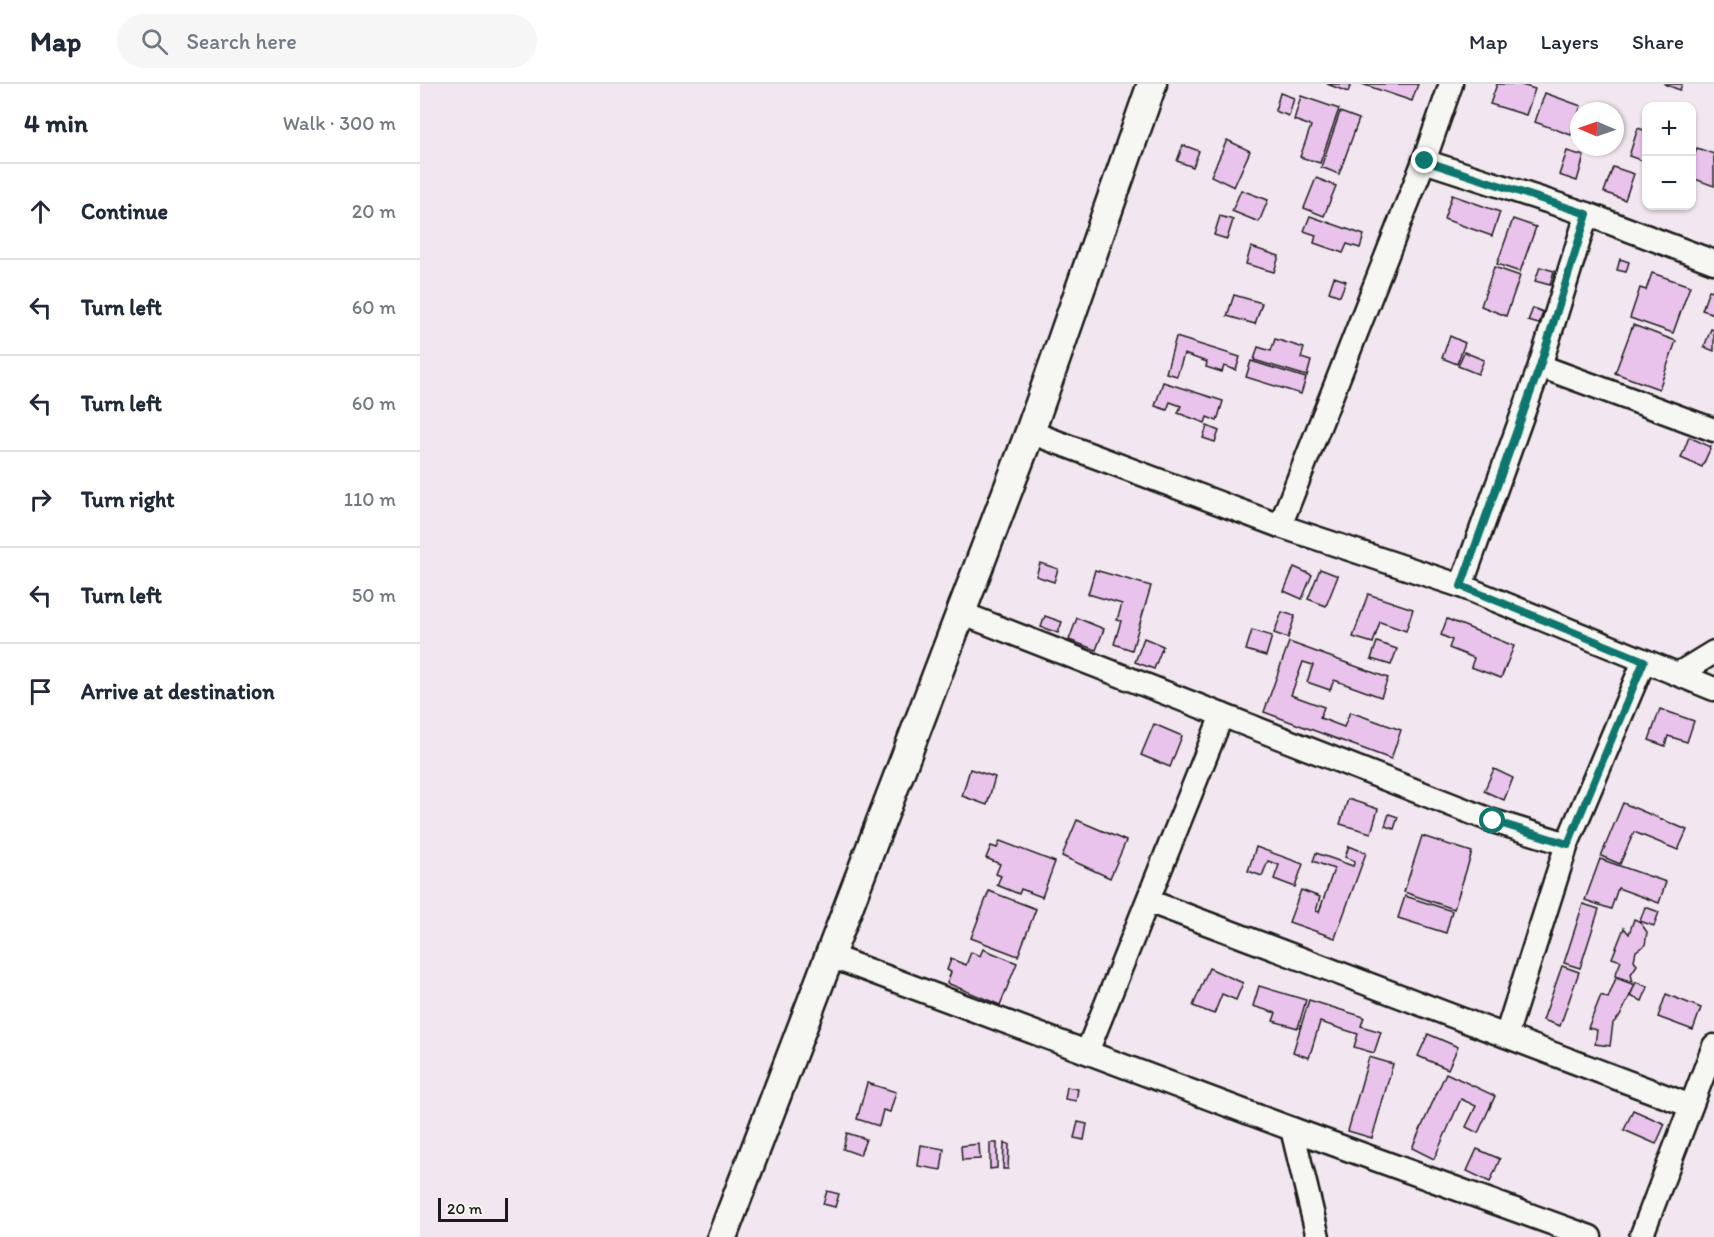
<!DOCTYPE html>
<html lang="en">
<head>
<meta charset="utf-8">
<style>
	body { margin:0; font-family:Itim,sans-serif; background:#f6f6f7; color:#1f2937 }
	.controls { position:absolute; right:18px; top:18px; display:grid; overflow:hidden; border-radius:12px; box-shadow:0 2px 4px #0004 }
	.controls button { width:54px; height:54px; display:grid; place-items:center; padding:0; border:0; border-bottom:2px solid #e0e1e3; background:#fff; color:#1f2937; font:30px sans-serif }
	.compass { position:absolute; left:1150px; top:18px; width:54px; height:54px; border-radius:50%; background:#fff; box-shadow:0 2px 4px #0004; rotate:272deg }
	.scale { position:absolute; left:18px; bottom:15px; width:70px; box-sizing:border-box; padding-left:6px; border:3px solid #1c1c1c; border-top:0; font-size:16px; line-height:21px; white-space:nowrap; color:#1c1c1c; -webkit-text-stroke:4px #f6f6f2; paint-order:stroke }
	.stop { position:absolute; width:18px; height:18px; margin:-14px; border:4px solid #0f766e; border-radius:50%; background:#fff }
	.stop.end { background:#0f766e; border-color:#fff; box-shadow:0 2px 6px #0008 }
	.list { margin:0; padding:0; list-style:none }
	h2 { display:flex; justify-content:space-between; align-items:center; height:78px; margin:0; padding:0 24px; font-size:26px }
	h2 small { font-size:20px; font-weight:400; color:#747a83 }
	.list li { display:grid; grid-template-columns:39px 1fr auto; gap:18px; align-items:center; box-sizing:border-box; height:96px; padding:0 24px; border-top:2px solid #e0e1e3 }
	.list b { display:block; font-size:22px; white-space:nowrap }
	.list em { font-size:20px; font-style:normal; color:#747a83 }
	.icon { flex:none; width:33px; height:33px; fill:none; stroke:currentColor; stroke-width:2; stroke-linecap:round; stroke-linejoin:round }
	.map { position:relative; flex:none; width:1294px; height:1153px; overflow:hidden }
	header { display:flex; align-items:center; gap:36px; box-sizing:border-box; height:84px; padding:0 30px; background:#fff; border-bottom:2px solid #e0e1e3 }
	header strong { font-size:28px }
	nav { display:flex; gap:33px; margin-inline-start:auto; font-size:21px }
	.search { width:420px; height:54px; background:#f6f6f7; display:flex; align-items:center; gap:15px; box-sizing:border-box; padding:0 21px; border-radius:33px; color:#747a83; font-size:22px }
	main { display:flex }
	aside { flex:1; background:#fff }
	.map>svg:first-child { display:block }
</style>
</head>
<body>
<header>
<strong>Map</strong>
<div class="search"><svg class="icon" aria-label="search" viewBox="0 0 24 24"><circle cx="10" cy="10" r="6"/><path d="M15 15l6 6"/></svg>Search here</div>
<nav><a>Map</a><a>Layers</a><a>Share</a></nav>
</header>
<main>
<aside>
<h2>4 min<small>Walk · 300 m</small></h2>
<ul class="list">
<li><svg class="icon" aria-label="ahead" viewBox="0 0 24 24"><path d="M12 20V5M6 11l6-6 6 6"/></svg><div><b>Continue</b></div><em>20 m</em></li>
<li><svg class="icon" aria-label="left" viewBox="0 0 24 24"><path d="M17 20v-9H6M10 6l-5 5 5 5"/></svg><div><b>Turn left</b></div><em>60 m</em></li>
<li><svg class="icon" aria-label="left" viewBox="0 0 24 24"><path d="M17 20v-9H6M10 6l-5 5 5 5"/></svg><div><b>Turn left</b></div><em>60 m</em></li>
<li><svg class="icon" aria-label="right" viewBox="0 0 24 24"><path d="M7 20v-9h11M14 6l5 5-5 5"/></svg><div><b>Turn right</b></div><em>110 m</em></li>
<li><svg class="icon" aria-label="left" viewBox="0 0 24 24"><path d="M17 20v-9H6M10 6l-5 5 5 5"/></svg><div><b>Turn left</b></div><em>50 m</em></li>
<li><svg class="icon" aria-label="arrive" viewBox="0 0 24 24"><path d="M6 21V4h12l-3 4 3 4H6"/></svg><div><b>Arrive at destination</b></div></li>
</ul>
</aside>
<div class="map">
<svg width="1294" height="1153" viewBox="0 0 1294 1153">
	<rect width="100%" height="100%" fill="#f2e7f0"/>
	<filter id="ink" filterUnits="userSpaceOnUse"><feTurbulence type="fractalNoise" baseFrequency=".0167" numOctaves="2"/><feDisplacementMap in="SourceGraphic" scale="12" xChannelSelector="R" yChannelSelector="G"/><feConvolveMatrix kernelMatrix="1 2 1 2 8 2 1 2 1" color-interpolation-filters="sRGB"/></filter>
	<g filter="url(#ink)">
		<g fill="#e9c3ec" stroke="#1c1c1c" stroke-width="1.5">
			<polygon points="907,0 931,0 928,8"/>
			<polygon points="942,0 998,0 992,17"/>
			<polygon points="1077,0 1098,0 1115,5 1106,31 1070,20"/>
			<polygon points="1244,0 1262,0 1260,6"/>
			<polygon points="860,9 874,14 869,32 855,27"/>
			<polygon points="1125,9 1161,22 1151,51 1115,38"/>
			<polygon points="881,12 919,25 900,79 880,73 891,42 874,36"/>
			<polygon points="920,28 939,35 919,90 901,83"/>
			<polygon points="1218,44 1226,47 1226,78 1209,72"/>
			<polygon points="807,56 830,67 814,103 791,92"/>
			<polygon points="763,61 779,67 773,83 757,77"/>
			<polygon points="1277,64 1294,70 1294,102 1272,94 1272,78"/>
			<polygon points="1147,67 1164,72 1157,97 1139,91"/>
			<polygon points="1193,83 1214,90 1205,116 1184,108"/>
			<polygon points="896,94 916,102 904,132 884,124"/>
			<polygon points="821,106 848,116 839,138 812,127"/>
			<polygon points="1032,111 1080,128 1072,152 1024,135"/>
			<polygon points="800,132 813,136 807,155 794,151"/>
			<polygon points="890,132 944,151 940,164 927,160 923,169 894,159 896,151 884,147"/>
			<polygon points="1093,135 1116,143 1100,188 1077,180"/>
			<polygon points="831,163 859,172 854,188 826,180"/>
			<polygon points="1200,175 1209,178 1206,188 1197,186"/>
			<polygon points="1074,183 1100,192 1086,232 1061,222"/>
			<polygon points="1120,183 1134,187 1130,201 1115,197"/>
			<polygon points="1232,189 1270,202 1253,249 1210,234 1220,204 1226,206"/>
			<polygon points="914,193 926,197 920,212 909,208"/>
			<polygon points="1289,206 1294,207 1294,230 1282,226"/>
			<polygon points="814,211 842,219 835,240 807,232"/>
			<polygon points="1113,224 1123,228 1119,240 1108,237"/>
			<polygon points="1213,241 1256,257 1239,305 1195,289"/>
			<polygon points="1291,245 1294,246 1294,267 1284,263"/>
			<polygon points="1030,252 1045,259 1037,280 1022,274"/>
			<polygon points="756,253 820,273 816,286 804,282 802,288 786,283 787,278 764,270 757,292 746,289"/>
			<polygon points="855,255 884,264 881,274 891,277 887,292 834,276 838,263 851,267"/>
			<polygon points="1044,268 1064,276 1058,290 1038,282"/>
			<polygon points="831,277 886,294 881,310 826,293"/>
			<polygon points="743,298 803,317 797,337 787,333 785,339 758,329 761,322 750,318 747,326 735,322"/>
			<polygon points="787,342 799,347 795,358 783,354"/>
			<polygon points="1269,353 1291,363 1282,383 1261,374"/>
			<polygon points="620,479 638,485 634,498 616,492"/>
			<polygon points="874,483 892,491 882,515 864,507"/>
			<polygon points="900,485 918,492 906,522 888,515"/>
			<polygon points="675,486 731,502 712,566 694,560 701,537 697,536 702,520 668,510"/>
			<polygon points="948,510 993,525 986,547 960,538 953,559 933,553"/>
			<polygon points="862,528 875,532 868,554 854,549"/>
			<polygon points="625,532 642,538 638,549 621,543"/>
			<polygon points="657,534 684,545 676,566 649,556"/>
			<polygon points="1027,535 1094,562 1081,594 1051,583 1054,574 1029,564 1032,556 1021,551"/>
			<polygon points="832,546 852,552 846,572 826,566"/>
			<polygon points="724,554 743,562 734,585 715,578"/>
			<polygon points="869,558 968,594 961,613 914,596 910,606 887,598 893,581 883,578 871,611 904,623 900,634 924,643 930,628 981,646 971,675 844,628"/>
			<polygon points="957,558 977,565 971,581 951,575"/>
			<polygon points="1240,625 1274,637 1267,658 1248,652 1245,662 1229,656"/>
			<polygon points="734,640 762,652 750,683 721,671"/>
			<polygon points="550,685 575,693 567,721 542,712"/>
			<polygon points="1074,685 1093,694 1084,716 1064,707"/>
			<polygon points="928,715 958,725 951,749 920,740"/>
			<polygon points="1203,719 1267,746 1258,766 1214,748 1200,780 1181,772"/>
			<polygon points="969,730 978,733 974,745 965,742"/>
			<polygon points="657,736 706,757 690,794 642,772"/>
			<polygon points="1002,752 1052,768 1034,825 984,808"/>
			<polygon points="580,757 635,778 622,813 601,805 599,810 577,801 581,792 576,790 580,780 566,774 571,762 577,764"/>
			<polygon points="929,762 946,769 915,854 869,838 881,806 900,813 896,827 899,828 914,785 893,777 896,769 933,782 935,777 925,773"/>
			<polygon points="836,763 883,780 875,803 854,795 859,781 848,777 842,792 828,787"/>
			<polygon points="1180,775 1246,798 1239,819 1198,804 1191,825 1165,816"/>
			<polygon points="569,807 616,825 598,872 551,854"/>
			<polygon points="985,812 1032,827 1026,849 978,834"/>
			<polygon points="1163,820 1179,825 1160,884 1144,879"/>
			<polygon points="1225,823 1239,828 1234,842 1220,837"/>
			<polygon points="1214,835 1219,837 1227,848 1225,861 1216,867 1214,876 1217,881 1211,890 1213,898 1195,892 1201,877 1192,874 1204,844 1209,850"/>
			<polygon points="563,865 597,879 580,921 527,899 531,888 527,886 531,875 546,881 551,868 560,872"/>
			<polygon points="1142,882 1159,888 1140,942 1123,936"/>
			<polygon points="789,884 823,899 816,916 802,910 794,930 773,922"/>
			<polygon points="1196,894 1215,901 1200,932 1193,939 1190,962 1175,960 1177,946 1168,944 1181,911 1188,914"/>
			<polygon points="1216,898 1228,903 1222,917 1210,912"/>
			<polygon points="839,902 886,916 878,944 853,937 856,929 833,922"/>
			<polygon points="1246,910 1281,924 1273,946 1238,933"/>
			<polygon points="889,916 944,933 941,942 961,948 954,969 934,963 938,950 900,938 889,974 873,968"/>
			<polygon points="1008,950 1038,963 1028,985 998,972"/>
			<polygon points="949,973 973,980 952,1054 928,1047"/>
			<polygon points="1026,989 1075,1012 1058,1049 1046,1043 1056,1022 1041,1015 1014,1075 992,1064"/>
			<polygon points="447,999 476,1008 470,1028 463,1026 459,1042 437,1035"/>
			<polygon points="647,1003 658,1005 656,1017 645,1015"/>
			<polygon points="1213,1026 1245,1040 1236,1060 1204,1046"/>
			<polygon points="658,1038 667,1040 664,1056 654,1054"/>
			<polygon points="427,1049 446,1055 440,1071 423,1065"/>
			<polygon points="570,1059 577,1059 577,1084 570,1085"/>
			<polygon points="584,1059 589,1060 588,1085 583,1085"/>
			<polygon points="559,1060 560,1075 542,1076 541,1062"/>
			<polygon points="501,1061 524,1065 521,1086 498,1082"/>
			<polygon points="1057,1065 1080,1075 1070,1098 1047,1087"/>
			<polygon points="407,1107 419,1110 415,1123 403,1120"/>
		</g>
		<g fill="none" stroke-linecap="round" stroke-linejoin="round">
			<g stroke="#1c1c1c" stroke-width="27">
				<g id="minor">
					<polyline points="1004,77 1031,0"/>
					<polyline points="1167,130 1294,178"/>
					<polyline points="1120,282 1294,346"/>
					<polyline points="610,348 860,442 1041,502 1294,605"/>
					<polyline points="860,442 1004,77 1167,130 1120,282 1041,502"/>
					<polyline points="541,529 1073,737 1147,760 1224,577"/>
					<polyline points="1258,590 1294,568"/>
					<polyline points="728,817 1271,1022"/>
					<polyline points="410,872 872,1045 1170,1153"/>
					<polyline points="1086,952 1147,760"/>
					<polyline points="667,968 802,631"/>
					<polyline points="872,1045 898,1153"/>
					<polyline points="1221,1153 1294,962"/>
				</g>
			</g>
			<g stroke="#1c1c1c" stroke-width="33">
				<polyline id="tertiary" points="302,1153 610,348 732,0"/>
			</g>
			<use href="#minor" stroke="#f6f6f2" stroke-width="22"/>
			<use href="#tertiary" stroke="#f6f6f2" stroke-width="28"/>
		</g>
	</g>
	<g fill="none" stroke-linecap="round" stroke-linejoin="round" filter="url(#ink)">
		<polyline stroke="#0f766e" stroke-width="8" points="1005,77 1167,130 1120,282 1041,502 1224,577 1148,760 1073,737"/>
	</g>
</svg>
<div class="controls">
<button>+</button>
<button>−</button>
</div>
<svg class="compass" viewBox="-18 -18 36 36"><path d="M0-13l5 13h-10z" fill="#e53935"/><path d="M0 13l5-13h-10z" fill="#747a83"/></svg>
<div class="scale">20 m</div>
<div class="stop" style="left:1073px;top:737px"></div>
<div class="stop end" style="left:1005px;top:77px"></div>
</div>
</main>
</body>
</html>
